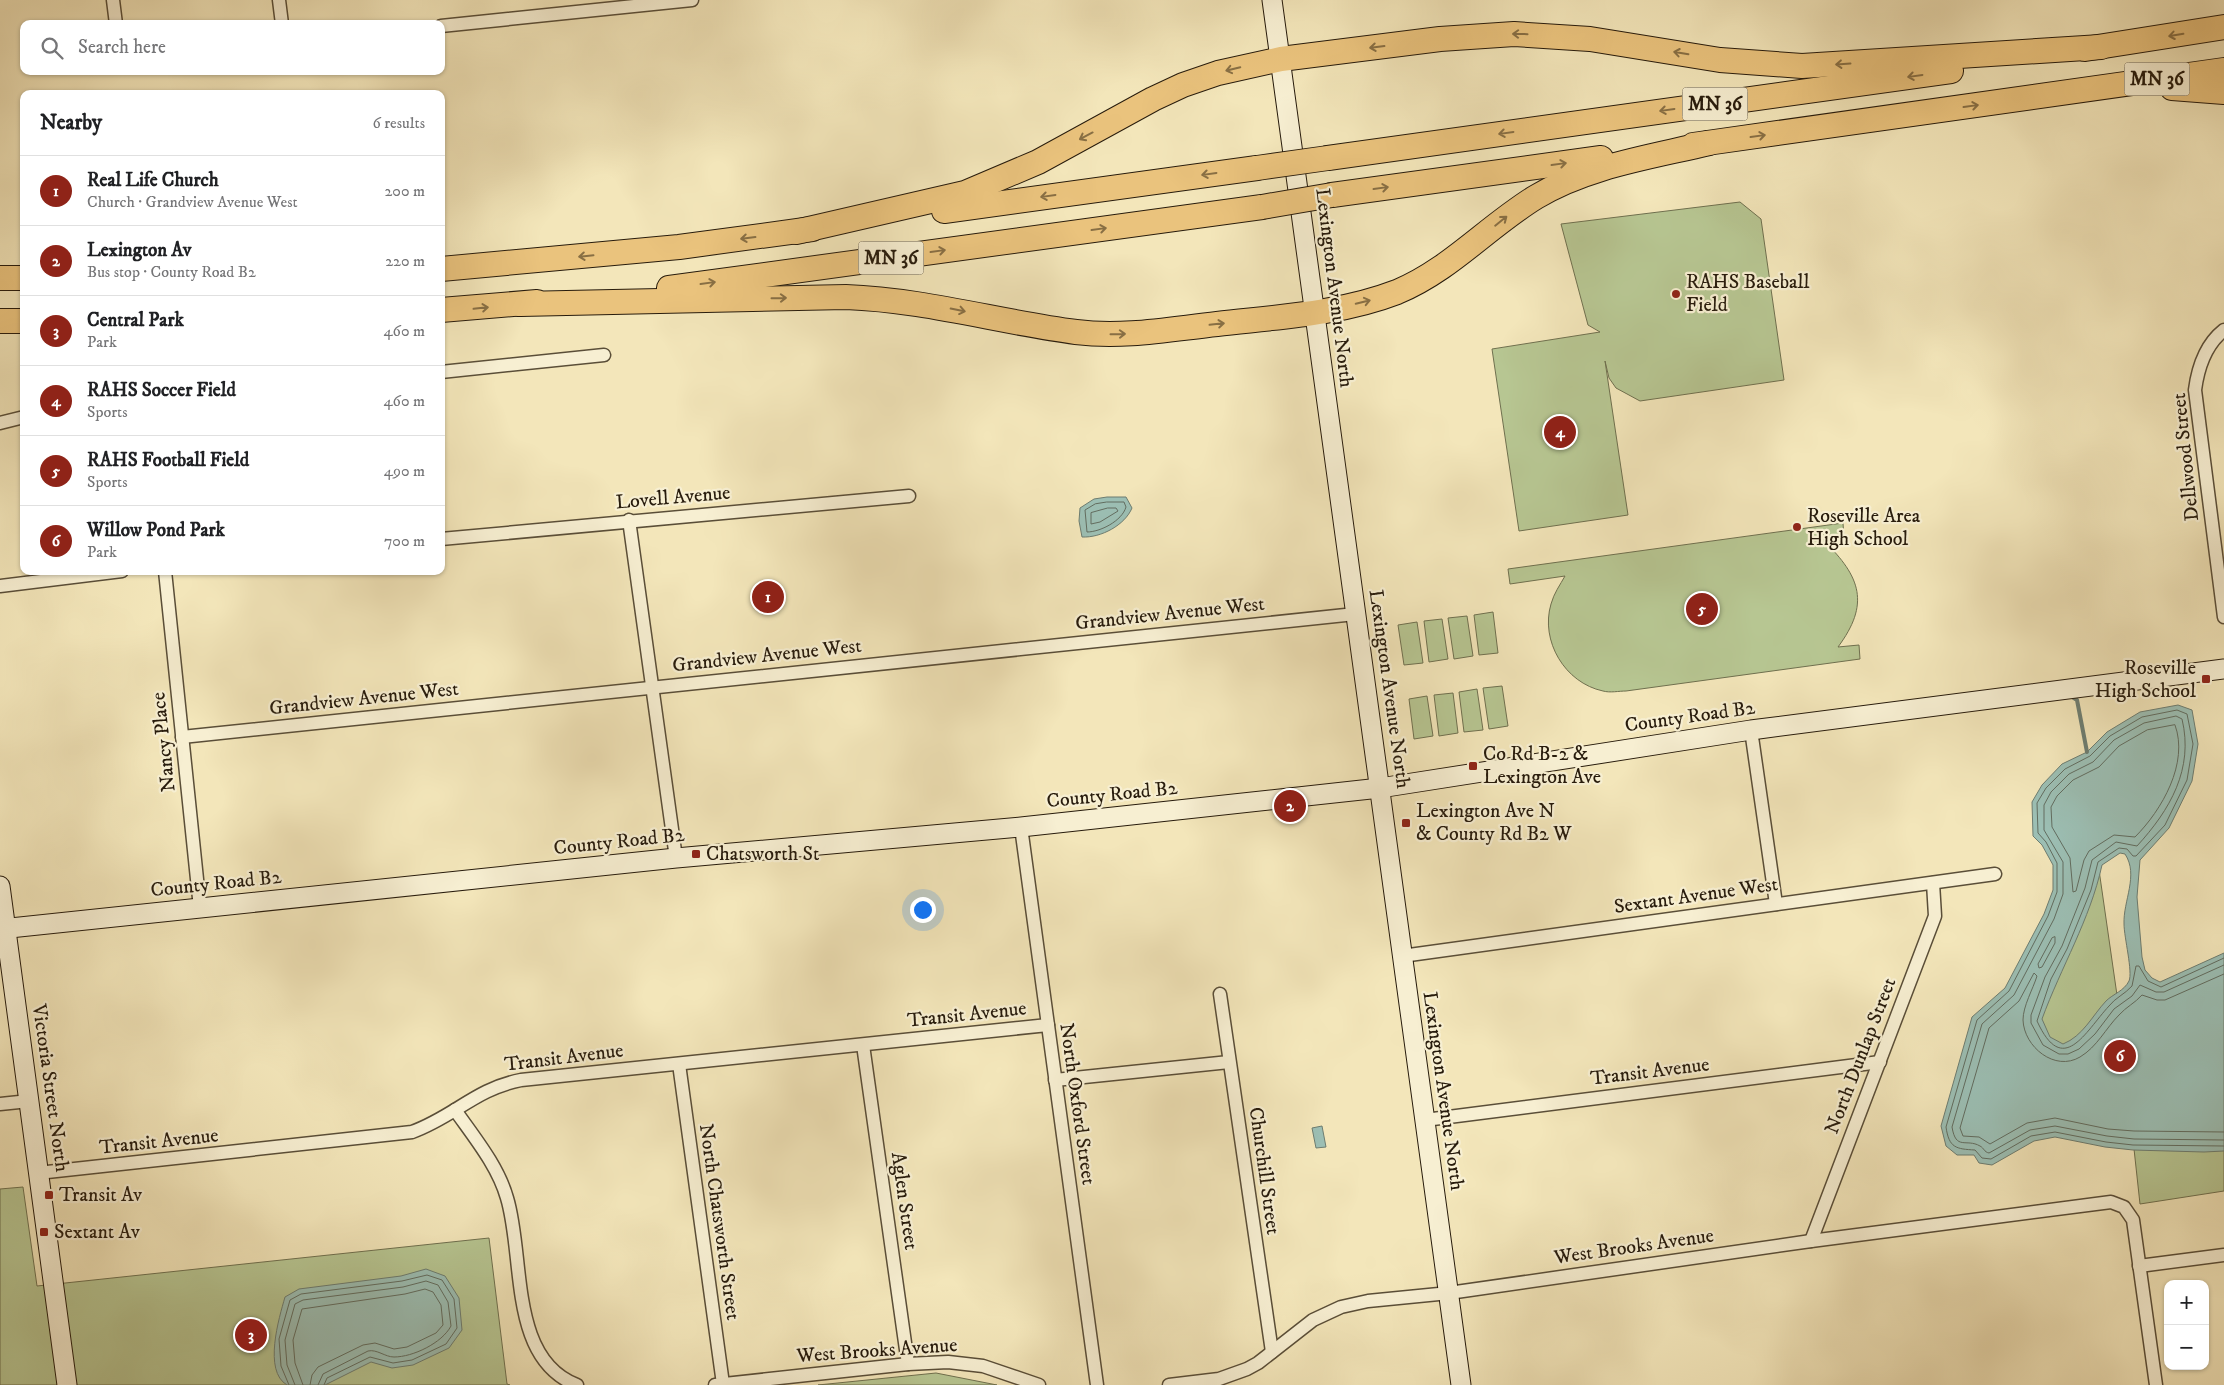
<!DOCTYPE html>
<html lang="en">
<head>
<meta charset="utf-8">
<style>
	body { margin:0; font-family:"IM FELL DW Pica",serif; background:#f2f2f2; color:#202124 }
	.controls { position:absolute; right:15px; bottom:15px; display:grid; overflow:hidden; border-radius:10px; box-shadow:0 1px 4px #0004 }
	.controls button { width:45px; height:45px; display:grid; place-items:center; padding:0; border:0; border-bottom:1px solid #e0e0e0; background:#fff; color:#202124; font:25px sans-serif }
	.you { position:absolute; left:922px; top:909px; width:18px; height:18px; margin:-12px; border:4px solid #fff; border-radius:50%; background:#1a73e8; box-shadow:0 0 0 8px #1a73e833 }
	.badge { display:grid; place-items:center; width:32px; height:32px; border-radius:50%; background:#8f2418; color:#fff; font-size:16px; font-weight:700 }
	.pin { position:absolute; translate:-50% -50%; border:2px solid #fff; box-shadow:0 1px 5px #0006 }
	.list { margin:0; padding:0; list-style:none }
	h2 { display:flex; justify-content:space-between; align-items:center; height:65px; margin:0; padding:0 20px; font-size:21px }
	h2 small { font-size:16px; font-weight:400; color:#757577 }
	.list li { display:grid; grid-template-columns:32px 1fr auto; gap:15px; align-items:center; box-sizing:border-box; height:70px; padding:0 20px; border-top:1px solid #e0e0e0 }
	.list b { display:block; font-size:19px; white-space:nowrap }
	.list p { margin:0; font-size:16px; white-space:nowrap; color:#757577 }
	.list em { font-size:16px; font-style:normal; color:#757577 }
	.icon { flex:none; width:28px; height:28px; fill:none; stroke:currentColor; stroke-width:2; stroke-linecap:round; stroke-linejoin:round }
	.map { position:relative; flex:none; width:2224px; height:1385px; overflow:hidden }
	.search { position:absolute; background:#fff; box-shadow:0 1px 4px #0004; left:20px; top:20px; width:425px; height:55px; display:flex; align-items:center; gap:12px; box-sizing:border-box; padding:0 18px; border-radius:10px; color:#757577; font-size:19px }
	.panel { position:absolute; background:#fff; box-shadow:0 1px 4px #0004; left:20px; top:90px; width:425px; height:485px; border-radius:10px }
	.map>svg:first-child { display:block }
</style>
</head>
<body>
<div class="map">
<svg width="2224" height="1385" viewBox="0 0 2224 1385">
	<rect width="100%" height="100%" fill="#f3e6ba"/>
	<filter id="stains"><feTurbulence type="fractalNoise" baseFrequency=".004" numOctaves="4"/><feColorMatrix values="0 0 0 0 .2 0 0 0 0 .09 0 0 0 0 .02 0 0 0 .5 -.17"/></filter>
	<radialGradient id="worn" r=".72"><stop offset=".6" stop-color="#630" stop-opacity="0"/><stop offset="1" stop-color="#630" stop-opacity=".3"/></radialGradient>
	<g fill="#b7c692" stroke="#6f704f">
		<polygon points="1740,202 1761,219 1784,380 1640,401 1616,388 1609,378 1605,361 1628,515 1519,531 1492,349 1600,332 1588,325 1561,224"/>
		<path d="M 1843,523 L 1844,538 L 1824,541 C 1861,577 1870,604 1838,647 L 1859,645 L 1860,659 L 1626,691 C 1619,691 1610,693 1603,691 C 1565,683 1540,641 1551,604 C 1554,593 1560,585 1565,576 L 1510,584 L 1508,569 Z"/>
		<polygon points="1493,612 1498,653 1479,655 1474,615"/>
		<polygon points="1467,616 1473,656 1454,659 1448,618"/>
		<polygon points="1442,619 1448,659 1429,662 1424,621"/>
		<polygon points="1417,622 1423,663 1404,665 1398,625"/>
		<polygon points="1502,686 1508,726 1489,729 1483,688"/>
		<polygon points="1477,689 1483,730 1464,732 1459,692"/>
		<polygon points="1453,693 1458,733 1439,736 1434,695"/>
		<polygon points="1427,696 1433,736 1414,739 1409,699"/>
		<polygon points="2098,863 2119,1009 2224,993 2224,1191 2140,1204 2129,1103 1999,1118"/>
		<polygon points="23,1187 37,1286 489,1238 507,1384 510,1385 0,1385 0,1189"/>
		<polygon points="936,1373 997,1385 818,1385"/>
	</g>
	<g fill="#9cbfb4" stroke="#6d7d71" fill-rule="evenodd">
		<path d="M 1107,497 L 1126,497 L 1132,508 C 1125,525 1101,538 1082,537 L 1079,521 L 1080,508 L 1094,499 Z"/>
		<path d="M 2178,705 L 2192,710 L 2198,744 L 2192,781 L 2169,828 L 2140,860 L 2137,897 L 2142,957 L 2145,970 L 2152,978 L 2160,982 L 2224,953 L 2224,1151 L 2204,1152 L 2133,1150 L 2105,1147 L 2055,1137 L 2034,1141 L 1992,1165 L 1979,1163 L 1974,1155 L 1957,1155 L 1946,1146 L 1941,1126 L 1972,1017 L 2005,988 L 2044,914 L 2053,890 L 2053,865 L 2042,845 L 2033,836 L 2032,802 L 2042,785 L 2062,764 L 2087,752 L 2107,732 L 2140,712 ZM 2120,853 L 2125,854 C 2139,875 2123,901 2124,924 C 2124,937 2133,972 2129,981 C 2124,991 2113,994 2106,1001 C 2092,1016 2083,1036 2063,1044 L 2050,1037 L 2042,1019 C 2061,967 2090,920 2102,865 Z"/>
		<polygon points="1322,1126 1326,1147 1316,1148 1312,1128"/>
		<path d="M 426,1269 L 445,1276 L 459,1298 L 462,1330 L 449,1348 L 413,1365 L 392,1368 L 371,1362 L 325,1385 L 287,1385 C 263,1371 279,1318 285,1297 L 299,1289 L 401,1276 Z"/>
	</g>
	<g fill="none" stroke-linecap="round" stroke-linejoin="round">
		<g stroke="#626d60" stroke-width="1">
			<path d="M 1107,502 L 1124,502 L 1126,507 C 1122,521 1100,532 1087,532 L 1085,510 L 1095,504 Z"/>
			<polygon points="1108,508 1116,508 1118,511 1100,522 1091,524 1091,513"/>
			<path d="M 2175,725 C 2189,763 2162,810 2135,837 L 2114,835 L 2089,851 L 2084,860 L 2076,891 L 2073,892 L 2070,858 L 2052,827 L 2051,807 L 2057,796 L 2073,780 L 2099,767 L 2119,746 L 2147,730 Z"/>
			<polygon points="2055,937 2055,943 2042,967 2039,968 2038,964 2052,938"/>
			<path d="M 2224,958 L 2161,987 L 2148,981 L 2139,966 L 2136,966 L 2132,986 C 2125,994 2115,998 2109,1006 C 2085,1032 2063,1078 2037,1021 L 2051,979 L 2067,949 L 2091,890 L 2098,862 L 2119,848 L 2127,849 L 2133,856 L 2136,856 L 2165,825 L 2187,780 L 2193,744 L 2187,714 L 2177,710 L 2142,717 L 2110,736 L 2090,756 L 2065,769 L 2046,788 L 2037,803 L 2038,833 L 2046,842 L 2057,863 L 2057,892 L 2048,916 L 2009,991 L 1977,1020 L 1946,1127 C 1949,1148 1956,1149 1975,1150 L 1982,1158 L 1991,1159 L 2031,1136 L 2055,1132 L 2106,1142 L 2133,1145 L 2224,1146"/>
			<path d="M 2224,965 L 2164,992 L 2156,992 L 2140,985 L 2132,996 L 2114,1009 L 2095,1034 L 2079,1049 L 2068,1054 L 2059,1054 L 2043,1045 L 2031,1023 L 2031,1015 L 2045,977 L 2062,946 L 2085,888 L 2092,860 L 2116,842 L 2137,846 C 2170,810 2194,769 2182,719 L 2176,716 L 2144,723 L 2114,740 L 2093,762 L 2069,774 L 2051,792 L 2044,805 L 2044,830 L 2063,862 L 2063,894 L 2054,919 L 2014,995 L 1982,1024 L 1952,1127 C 1956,1151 1966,1138 1980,1146 C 1984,1148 1984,1152 1989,1153 L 2030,1130 L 2055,1126 L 2107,1136 L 2134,1139 L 2224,1140"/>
			<path d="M 2224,974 L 2165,1000 L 2157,1000 L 2142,995 C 2135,1003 2126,1007 2119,1015 C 2106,1028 2097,1047 2080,1057 C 2055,1072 2024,1047 2023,1020 C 2023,1006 2033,989 2037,976 L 2034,973 L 2019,1001 L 1989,1028 L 1960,1128 L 1963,1136 L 1979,1137 L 1990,1144 L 2027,1123 L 2055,1118 L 2108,1129 L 2134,1131 L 2224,1132"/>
			<polyline points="289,1385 281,1366 279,1339 290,1300 301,1294 402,1281 427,1275 442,1280 454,1299 457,1328 446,1344 412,1360 393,1363 370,1357 327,1378 324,1385"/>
			<path d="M 295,1385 L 287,1365 L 285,1340 L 295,1304 L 303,1300 L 403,1287 L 426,1281 L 438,1285 L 448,1302 L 451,1326 C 442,1343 413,1357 394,1357 C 385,1357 377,1349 368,1351 L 323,1374 L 318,1385"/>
			<polyline points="303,1385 295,1363 293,1340 302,1309 405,1294 425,1289 433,1292 441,1305 443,1325 436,1333 407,1347 394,1349 375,1343 363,1345 318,1367 312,1375 310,1385"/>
		</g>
		<polyline stroke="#6d7d71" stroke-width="4" points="2069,695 2077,700 2087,752"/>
		<g stroke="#5a4e38" stroke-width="15">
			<g id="street">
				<polyline points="113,0 116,24"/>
				<polyline points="279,0 282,24"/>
				<polyline points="441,26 692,0"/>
				<path d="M 2224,330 C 2205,345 2198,367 2195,390 L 2224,617"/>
				<polyline points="441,372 604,355"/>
				<polyline points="0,423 24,417"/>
				<polyline points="629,520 676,858"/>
				<polyline points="441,539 909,496"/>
				<polyline points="165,571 200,908"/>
				<polyline points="0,586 122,571"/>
				<polyline points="1751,730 1776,904"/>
				<polyline points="182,737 1355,614"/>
				<polyline points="1021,827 1097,1385"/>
				<polyline points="1402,956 1995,874"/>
				<polyline points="1220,994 1272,1352"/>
				<polyline points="863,1045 908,1364"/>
				<polyline points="679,1064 723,1384"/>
				<polyline points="1055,1080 1229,1062"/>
				<polyline points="0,1104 29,1101"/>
				<path d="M 455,1110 C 474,1137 498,1166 507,1198 C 525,1257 508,1359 577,1385"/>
				<polyline points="1425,1120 1880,1062"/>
				<path d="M 38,1173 L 412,1132 C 454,1117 475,1089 521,1080 L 1048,1025"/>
				<polyline points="1811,1241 1935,916 1933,883"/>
				<polyline points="2139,1266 2224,1255"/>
				<polyline points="715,1385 908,1364 948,1362 983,1366 1039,1385"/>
				<polyline points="1169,1385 1219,1379 1247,1369 1258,1363 1313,1320 1341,1307 1368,1301 1449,1293 1811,1241 2111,1202 2124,1207 2133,1220 2156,1385"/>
			</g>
		</g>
		<g stroke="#271b0c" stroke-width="21">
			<g id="secondary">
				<polyline points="1272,0 1461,1385"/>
				<polyline points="0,886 67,1385"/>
				<polyline points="0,929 676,858 1021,827 1380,788 1751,730 2224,669"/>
			</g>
		</g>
		<g stroke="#271b0c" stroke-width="26">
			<g id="highway">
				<polyline points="2085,49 2224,27"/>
				<polyline points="2172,88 2224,92"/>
				<polyline points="1693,145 2224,70"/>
				<polyline points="1328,158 1951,71"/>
				<polyline points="1332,195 1601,158"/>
				<polyline points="944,211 1257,168"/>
				<polyline points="796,232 965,193 1038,162 1153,99 1183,85 1218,73 1281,59 1440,39 1514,34 1590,39 1720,60 1802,66 2101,47"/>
				<polyline points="441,269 679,247 812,229"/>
				<polyline points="0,278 24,278"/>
				<polyline points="669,288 1262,207"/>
				<path d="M 520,304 L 846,297 C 925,300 999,322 1076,332 C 1124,338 1170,329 1217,324 C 1277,317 1340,314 1397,292 C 1450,270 1487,227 1536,197 C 1587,166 1651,157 1709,143"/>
				<polyline points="441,310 537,302"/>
				<polyline points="0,321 24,321"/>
			</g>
		</g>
		<use href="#street" stroke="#f7efd2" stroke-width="12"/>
		<use href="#secondary" stroke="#f7efd2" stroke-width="19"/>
		<use href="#highway" stroke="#eac37d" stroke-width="24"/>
		<g stroke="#271b0c" stroke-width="26" stroke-linecap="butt">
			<g id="highway-bridge">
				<polyline points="1257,168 1328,158"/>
				<polyline points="1262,207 1332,195"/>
			</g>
		</g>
		<use href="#highway-bridge" stroke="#eac37d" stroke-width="24"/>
	</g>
	<defs><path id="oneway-shaft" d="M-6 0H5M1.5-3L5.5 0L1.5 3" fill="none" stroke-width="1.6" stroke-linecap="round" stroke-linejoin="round" transform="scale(1.25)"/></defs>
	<g stroke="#886f44">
		<use href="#oneway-shaft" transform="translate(1520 34) rotate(-179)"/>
		<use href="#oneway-shaft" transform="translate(2176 35) rotate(171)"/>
		<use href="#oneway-shaft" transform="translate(1377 47) rotate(173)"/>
		<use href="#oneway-shaft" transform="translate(1681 53) rotate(-171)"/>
		<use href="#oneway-shaft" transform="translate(1843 64) rotate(176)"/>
		<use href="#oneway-shaft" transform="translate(1233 69) rotate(166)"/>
		<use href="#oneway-shaft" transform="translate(1915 76) rotate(172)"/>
		<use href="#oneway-shaft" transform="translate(1971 106) rotate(-8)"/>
		<use href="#oneway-shaft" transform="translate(1667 110) rotate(172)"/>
		<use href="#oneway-shaft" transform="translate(1506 133) rotate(172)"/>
		<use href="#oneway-shaft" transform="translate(1086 136) rotate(152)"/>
		<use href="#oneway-shaft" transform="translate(1758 136) rotate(-8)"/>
		<use href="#oneway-shaft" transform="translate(1559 164) rotate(-8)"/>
		<use href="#oneway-shaft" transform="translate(1209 174) rotate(172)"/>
		<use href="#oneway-shaft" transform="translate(1381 188) rotate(-8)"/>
		<use href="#oneway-shaft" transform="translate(1048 196) rotate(172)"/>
		<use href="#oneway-shaft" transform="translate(1501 221) rotate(-39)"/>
		<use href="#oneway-shaft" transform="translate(1099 229) rotate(-8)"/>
		<use href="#oneway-shaft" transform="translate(748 238) rotate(173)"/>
		<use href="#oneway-shaft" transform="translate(938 251) rotate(-8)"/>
		<use href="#oneway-shaft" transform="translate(586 256) rotate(174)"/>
		<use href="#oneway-shaft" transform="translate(708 283) rotate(-8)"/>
		<use href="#oneway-shaft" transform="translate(779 298) rotate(-1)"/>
		<use href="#oneway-shaft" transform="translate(1363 302) rotate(-14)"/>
		<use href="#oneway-shaft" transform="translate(481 308) rotate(-6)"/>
		<use href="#oneway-shaft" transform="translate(958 310) rotate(11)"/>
		<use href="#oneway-shaft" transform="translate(1217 324) rotate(-6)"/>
		<use href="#oneway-shaft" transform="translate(1118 334) rotate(-1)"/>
	</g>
	<g fill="#8f2418" stroke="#f7efd2" stroke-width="2">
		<circle cx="1676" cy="294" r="5"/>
		<circle cx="1797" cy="527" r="5"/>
		<rect x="2201" y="674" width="10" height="10" rx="2.5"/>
		<rect x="1468" y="761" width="10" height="10" rx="2.5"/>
		<rect x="1401" y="818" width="10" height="10" rx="2.5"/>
		<rect x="691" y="849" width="10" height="10" rx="2.5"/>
		<rect x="44" y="1190" width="10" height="10" rx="2.5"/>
		<rect x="39" y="1227" width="10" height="10" rx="2.5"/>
	</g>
	<g text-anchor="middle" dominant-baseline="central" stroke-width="4.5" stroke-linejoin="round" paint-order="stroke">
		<g fill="#f7efd2" stroke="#655b47" stroke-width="1">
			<rect x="2124.5" y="62.5" width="65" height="33" rx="4"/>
			<rect x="1682.5" y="87.5" width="65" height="33" rx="4"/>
			<rect x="858.5" y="241.5" width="65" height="33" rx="4"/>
		</g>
		<g font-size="19" font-weight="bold" fill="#271b0c">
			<text x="2157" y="79">MN 36</text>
			<text x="1715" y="104">MN 36</text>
			<text x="891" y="258">MN 36</text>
		</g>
		<g font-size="20" fill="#271b0c" stroke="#f7efd2" text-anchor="start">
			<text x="1686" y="282">RAHS Baseball<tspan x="1686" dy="23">Field</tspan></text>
			<text x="1807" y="516">Roseville Area<tspan x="1807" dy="23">High School</tspan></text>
			<text x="2196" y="668" text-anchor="end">Roseville<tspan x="2196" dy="23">High School</tspan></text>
			<text x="1483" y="754">Co Rd B-2 &amp;<tspan x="1483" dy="23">Lexington Ave</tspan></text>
			<text x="1416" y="811">Lexington Ave N<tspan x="1416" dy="23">&amp; County Rd B2 W</tspan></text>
			<text x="706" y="854">Chatsworth St</text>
			<text x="59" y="1195">Transit Av</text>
			<text x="54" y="1232">Sextant Av</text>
		</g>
		<g font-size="20" fill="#271b0c" stroke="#f7efd2">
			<text transform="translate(1334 288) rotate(83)">Lexington Avenue North</text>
			<text transform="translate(2186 457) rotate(-96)">Dellwood Street</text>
			<text transform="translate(673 498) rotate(-5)">Lovell Avenue</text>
			<text transform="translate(1170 614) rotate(-6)">Grandview Avenue West</text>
			<text transform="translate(767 656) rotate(-6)">Grandview Avenue West</text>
			<text transform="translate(1389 689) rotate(82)">Lexington Avenue North</text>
			<text transform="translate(364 699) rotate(-6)">Grandview Avenue West</text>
			<text transform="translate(1690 717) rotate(-8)">County Road B2</text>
			<text transform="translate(164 742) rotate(-96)">Nancy Place</text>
			<text transform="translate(1112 795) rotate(-6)">County Road B2</text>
			<text transform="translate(619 842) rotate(-6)">County Road B2</text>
			<text transform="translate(216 884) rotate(-6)">County Road B2</text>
			<text transform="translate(1696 896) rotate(-8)">Sextant Avenue West</text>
			<text transform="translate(967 1015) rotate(-6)">Transit Avenue</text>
			<text transform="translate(1861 1056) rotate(-69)">North Dunlap Street</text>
			<text transform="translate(564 1058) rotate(-7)">Transit Avenue</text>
			<text transform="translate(1650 1072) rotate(-7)">Transit Avenue</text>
			<text transform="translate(50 1088) rotate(82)">Victoria Street North</text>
			<text transform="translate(1443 1091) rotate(82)">Lexington Avenue North</text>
			<text transform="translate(1077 1104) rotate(82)">North Oxford Street</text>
			<text transform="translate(159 1142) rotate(-6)">Transit Avenue</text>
			<text transform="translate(1264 1171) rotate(82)">Churchill Street</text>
			<text transform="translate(904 1201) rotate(82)">Aglen Street</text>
			<text transform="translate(719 1222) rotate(82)">North Chatsworth Street</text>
			<text transform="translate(1634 1247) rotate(-8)">West Brooks Avenue</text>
			<text transform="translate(877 1351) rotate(-4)">West Brooks Avenue</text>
		</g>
	</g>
	<rect width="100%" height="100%" filter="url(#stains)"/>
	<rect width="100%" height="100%" fill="url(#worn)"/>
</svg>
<div class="controls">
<button>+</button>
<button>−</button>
</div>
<div class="you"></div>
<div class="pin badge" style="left:768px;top:597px">1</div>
<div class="pin badge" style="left:1290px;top:806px">2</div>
<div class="pin badge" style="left:251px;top:1335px">3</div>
<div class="pin badge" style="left:1560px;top:432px">4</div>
<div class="pin badge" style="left:1702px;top:609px">5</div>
<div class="pin badge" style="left:2120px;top:1056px">6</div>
<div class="search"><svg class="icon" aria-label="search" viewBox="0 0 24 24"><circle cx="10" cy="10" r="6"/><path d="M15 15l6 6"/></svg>Search here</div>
<section class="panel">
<h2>Nearby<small>6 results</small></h2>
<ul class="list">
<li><span class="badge">1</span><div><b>Real Life Church</b><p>Church · Grandview Avenue West</p></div><em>200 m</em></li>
<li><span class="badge">2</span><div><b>Lexington Av</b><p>Bus stop · County Road B2</p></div><em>220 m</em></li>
<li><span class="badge">3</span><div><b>Central Park</b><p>Park</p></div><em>460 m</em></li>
<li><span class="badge">4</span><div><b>RAHS Soccer Field</b><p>Sports</p></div><em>460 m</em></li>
<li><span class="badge">5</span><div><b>RAHS Football Field</b><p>Sports</p></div><em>490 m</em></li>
<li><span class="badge">6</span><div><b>Willow Pond Park</b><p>Park</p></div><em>700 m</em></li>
</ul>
</section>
</div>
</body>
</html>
